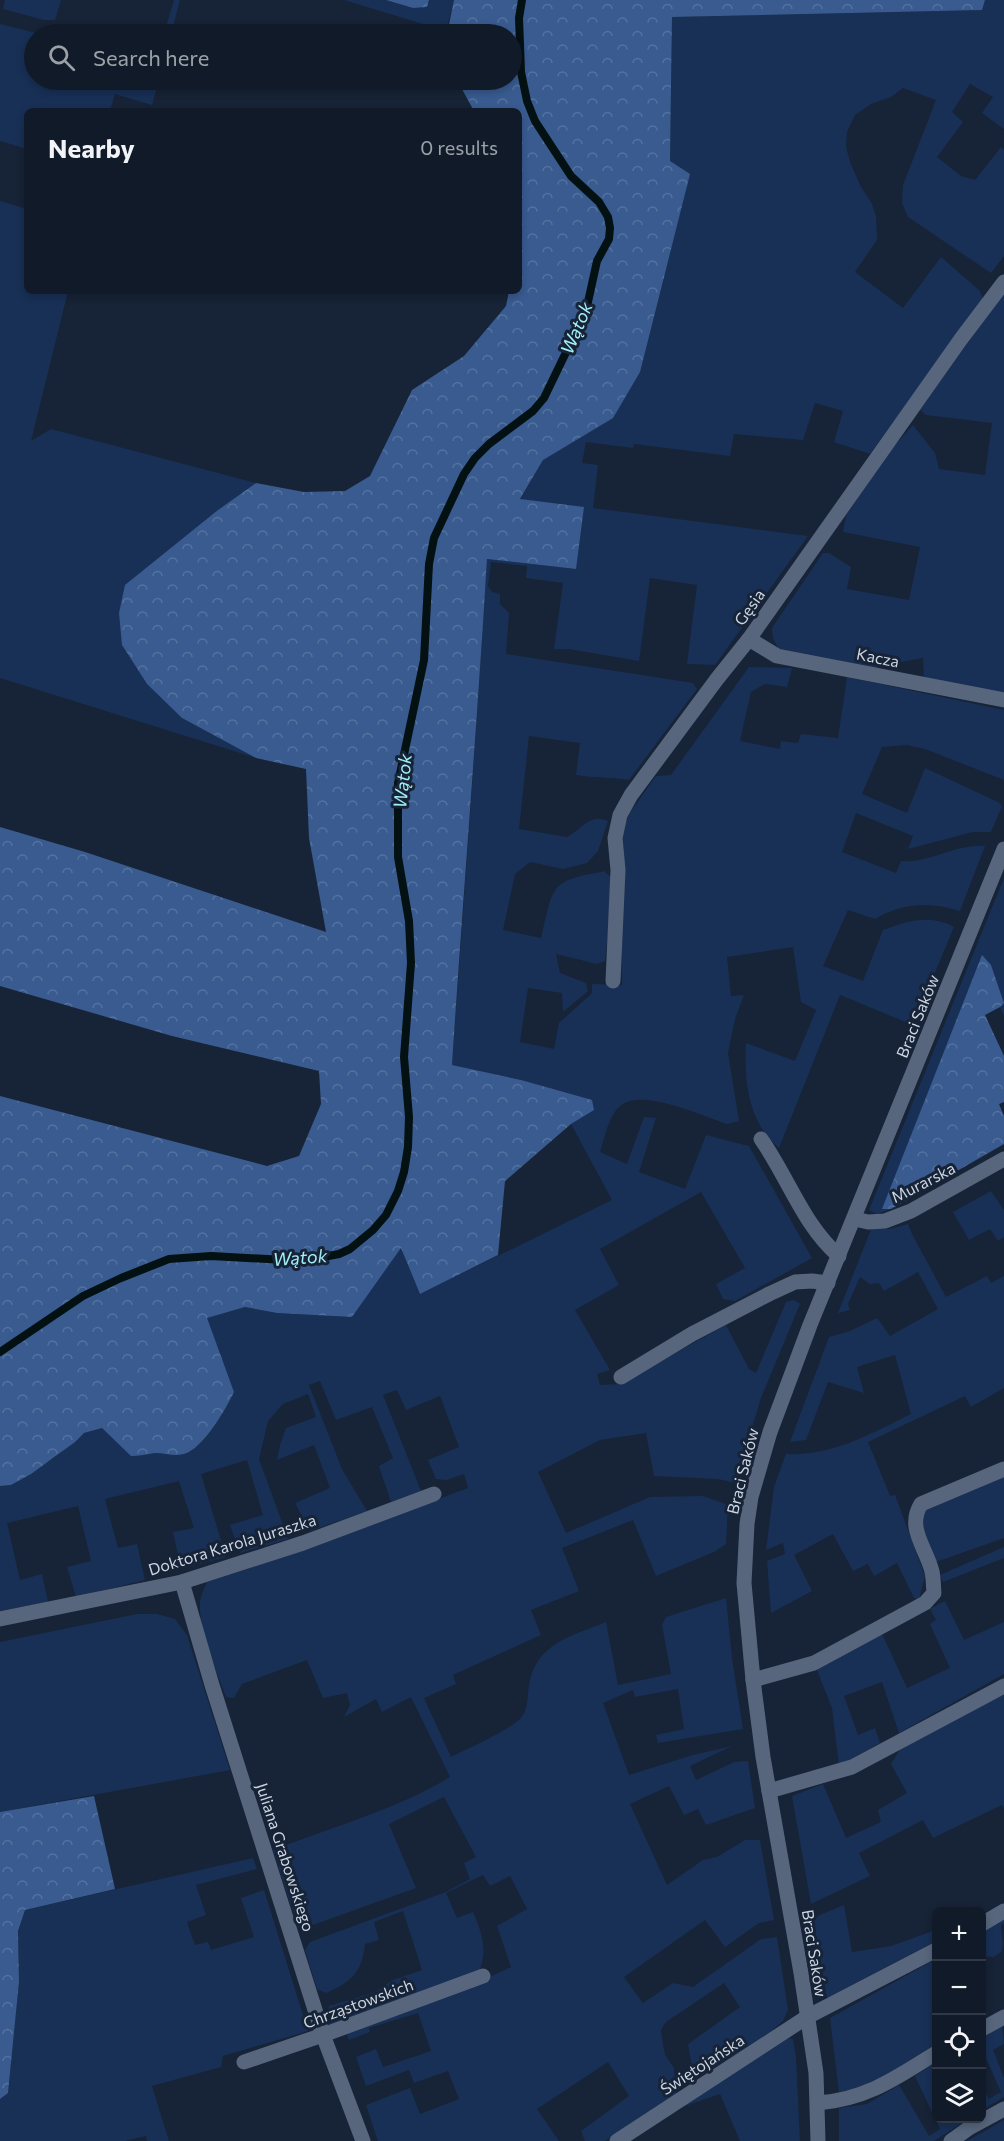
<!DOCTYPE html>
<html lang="en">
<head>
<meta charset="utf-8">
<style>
	body { margin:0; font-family:Commissioner,sans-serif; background:#1a2330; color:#f1f3f6 }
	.controls { position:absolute; right:18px; bottom:18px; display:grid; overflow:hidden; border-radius:9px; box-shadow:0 3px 9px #0003 }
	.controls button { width:54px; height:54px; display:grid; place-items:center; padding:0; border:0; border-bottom:2px solid #303845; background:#111a28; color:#f1f3f6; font:30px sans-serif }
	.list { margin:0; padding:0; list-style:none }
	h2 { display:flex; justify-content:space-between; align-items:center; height:78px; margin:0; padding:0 24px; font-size:26px }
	h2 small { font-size:20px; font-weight:400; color:#9ca1a8 }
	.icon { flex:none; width:33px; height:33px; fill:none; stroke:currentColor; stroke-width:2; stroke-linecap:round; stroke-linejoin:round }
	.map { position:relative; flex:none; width:1004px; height:2141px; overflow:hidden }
	.search { position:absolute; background:#111a28; box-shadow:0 3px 9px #0003; left:24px; top:24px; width:498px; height:66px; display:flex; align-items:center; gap:15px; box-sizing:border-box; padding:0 21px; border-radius:33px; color:#9ca1a8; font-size:22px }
	.panel { position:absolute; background:#111a28; box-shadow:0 3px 9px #0003; left:24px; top:108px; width:498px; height:186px; border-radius:9px }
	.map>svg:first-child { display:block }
</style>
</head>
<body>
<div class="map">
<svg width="1004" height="2141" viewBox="0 0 1004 2141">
	<defs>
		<pattern id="forest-crowns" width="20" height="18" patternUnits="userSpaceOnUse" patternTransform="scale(1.5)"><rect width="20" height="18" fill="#395b90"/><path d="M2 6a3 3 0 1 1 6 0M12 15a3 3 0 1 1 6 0" fill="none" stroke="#54729f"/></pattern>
	</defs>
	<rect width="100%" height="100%" fill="#172336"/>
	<g fill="#183056">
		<polygon points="5,0 61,0 55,20 44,20 3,9"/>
		<polygon points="174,0 180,0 171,34 164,34"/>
		<polygon points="344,0 386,0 413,8 427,7 429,0 454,0 446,31"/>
		<path d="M 985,0 L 1004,0 L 1004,129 L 982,113 L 993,97 L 970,84 L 952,112 L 963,122 L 937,157 L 961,176 L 975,180 L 1001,147 L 1004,150 L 1004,256 L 991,273 L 908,217 L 902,203 L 903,185 L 936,100 L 903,88 L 891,97 L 871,104 L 855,115 L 847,132 L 846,147 L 850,162 L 860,185 L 872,204 L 876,216 L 877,240 L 855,272 L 903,308 L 941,257 L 979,290 L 983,298 L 870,454 L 834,442 L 843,411 L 815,403 L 803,440 L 734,434 L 730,456 L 634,444 L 633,448 L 586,442 L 582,463 L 598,465 L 593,508 L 808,536 L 715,665 L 687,664 L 697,585 L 650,578 L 639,661 L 569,649 L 554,649 L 563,583 L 526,578 L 527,566 L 491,562 L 488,586 L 492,592 L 500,594 L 500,604 L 509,613 L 506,654 L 693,683 L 697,689 L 629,780 C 611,777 594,778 576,775 L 580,743 L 529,736 L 519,829 L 567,837 C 584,828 588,814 608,821 L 598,851 L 587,863 L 563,869 L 530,862 L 515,874 L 503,930 L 541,938 C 544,927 549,897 556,889 C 566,876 590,875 604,871 L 612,878 L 612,898 L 605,961 L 597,964 L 556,954 L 560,973 L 586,983 L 588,991 L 563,1012 L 562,993 L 528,988 L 520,1042 L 554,1049 L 559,1023 L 592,993 L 592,984 L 622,985 L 620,838 L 629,814 L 656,776 L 671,775 L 749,667 L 792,668 L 787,687 L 765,684 L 751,692 L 740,741 L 780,749 L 781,741 L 798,743 L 801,734 L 838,738 L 847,677 L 1004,710 L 1004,780 L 925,749 L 907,745 L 882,747 L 862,794 L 907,813 L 925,768 L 998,802 L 1002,806 L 991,832 L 973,832 L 908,849 L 913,836 L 856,813 L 842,852 L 896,873 L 901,861 C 930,864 953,844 985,846 L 960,911 C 930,901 901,903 875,919 L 848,910 L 823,966 L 863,981 L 883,930 C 908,921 930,914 954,927 L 913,1025 L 840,995 L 779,1148 C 748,1122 744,1081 746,1043 L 795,1061 L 816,1010 L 801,1002 L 793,947 L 727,957 L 731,996 L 744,995 L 735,1019 L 728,1053 L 739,1121 L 727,1124 C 703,1116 641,1087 620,1106 C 608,1117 605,1137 600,1152 L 627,1164 L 644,1117 L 656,1118 L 639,1172 L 685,1189 L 706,1135 L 749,1146 L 812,1258 L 735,1301 L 723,1299 L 716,1284 L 745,1268 L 701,1192 L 600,1249 L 619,1285 L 575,1310 L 610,1370 L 597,1374 L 600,1385 L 619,1384 L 726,1325 L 749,1369 L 756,1373 L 786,1302 L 794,1300 L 800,1304 L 761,1398 L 735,1483 L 718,1479 L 654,1476 L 646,1433 L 600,1440 L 538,1472 L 566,1533 L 650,1497 L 703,1496 L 728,1505 L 726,1544 L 714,1552 L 656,1576 L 633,1520 L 562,1548 L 579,1591 L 531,1610 L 541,1635 L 453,1675 L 456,1684 L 424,1698 L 451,1757 C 469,1748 505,1732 519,1720 C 529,1711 527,1696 529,1685 C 536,1643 572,1636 606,1622 L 618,1685 L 671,1674 L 662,1625 L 666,1617 L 726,1598 L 732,1658 L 743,1729 L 658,1743 L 656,1735 L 684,1729 L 678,1689 L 635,1697 L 633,1690 L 603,1703 L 629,1775 L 693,1755 L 732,1746 L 690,1766 L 696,1780 L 734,1762 L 748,1761 L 755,1808 L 706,1825 L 698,1809 L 684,1815 L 669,1786 L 630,1804 L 667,1885 L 703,1860 L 717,1857 L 745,1840 L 760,1840 L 774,1920 L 759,1923 L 725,1947 L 705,1920 L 624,1977 L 643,2003 L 673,1983 L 693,1987 L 761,1939 L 777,1937 L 788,2010 L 783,2021 L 770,2032 L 715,2067 L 701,2069 L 692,2067 L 688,2044 L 740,2007 L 724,1983 L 666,2022 L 661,2030 L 663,2044 L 665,2055 L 674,2068 L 676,2094 L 605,2141 L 585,2141 L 581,2131 L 629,2096 L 608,2062 L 537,2109 L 559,2141 L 378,2141 L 366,2105 L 410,2088 L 420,2114 L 459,2099 L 448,2071 L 414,2083 L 409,2070 L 366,2086 L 356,2057 L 376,2049 L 383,2067 L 431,2051 L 418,2013 L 369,2028 L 370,2032 L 349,2040 L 346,2031 L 466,1988 L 511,1967 L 497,1926 L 527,1909 L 510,1876 L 490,1886 L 483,1875 L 446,1893 L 457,1918 L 473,1912 C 482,1933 488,1950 479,1972 L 329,2027 L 327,2017 L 329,2006 L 375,1992 L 393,1980 L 422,1970 L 403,1911 L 374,1922 L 379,1940 L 365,1944 C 362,1973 351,1982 326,1993 L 317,1989 L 305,1950 L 310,1942 L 446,1892 L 470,1879 L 464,1863 L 476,1857 L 444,1797 L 389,1824 L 416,1888 L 299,1930 L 273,1850 C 332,1827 395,1810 450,1777 L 411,1697 L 382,1712 L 376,1699 L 344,1717 L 350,1705 L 347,1693 L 323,1698 L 307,1660 L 242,1684 L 234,1698 L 226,1697 C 217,1672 201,1635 200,1609 C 199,1599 203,1591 207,1582 L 291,1554 L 468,1488 L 464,1474 L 447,1480 L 436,1479 L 428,1460 L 459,1447 L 440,1396 L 406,1410 L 397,1390 L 383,1395 L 421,1491 L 391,1502 L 379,1466 L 393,1458 L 372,1407 L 336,1420 L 320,1381 L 309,1385 L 342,1469 L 367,1511 L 310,1531 L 295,1503 L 330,1488 L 314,1445 L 277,1460 L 280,1445 L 286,1428 L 316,1417 L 308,1394 L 283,1404 L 268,1421 L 259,1459 L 288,1539 L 240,1553 L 230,1525 L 263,1515 L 247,1460 L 201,1474 L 226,1557 L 181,1569 L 173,1532 L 194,1528 L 179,1481 L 105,1499 L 118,1548 L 137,1544 L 145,1580 L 76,1597 L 67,1567 L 91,1561 L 78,1506 L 7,1523 L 20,1580 L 42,1574 L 48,1602 L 0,1611 L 0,1486 L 11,1485 L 54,1458 L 84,1433 L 102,1428 L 132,1456 C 139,1455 147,1454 155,1453 C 165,1453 174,1457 184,1454 C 203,1449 226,1410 234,1392 L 206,1318 L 245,1307 L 277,1313 L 352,1317 L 401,1248 L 420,1294 L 612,1200 L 571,1124 L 593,1110 L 521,1080 L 452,1065 C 464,896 477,728 487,559 L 576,569 L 520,500 L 543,460 L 670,161 L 672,17 L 981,10 Z"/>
		<polygon points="0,24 40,34 34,34 34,80 113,80 148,89 151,80 159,80 152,105 115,94 110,111 27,111 27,149 0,141"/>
		<polygon points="0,201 27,209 27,291 68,291 31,441 51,429 256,483 218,510 122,645 147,684 182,718 256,758 0,678"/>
		<polygon points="1004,292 1004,693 924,678 923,658 890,664 875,669 779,650 773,638 772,628 823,553 829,553 851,567 847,589 909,600 920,547 843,532 846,516 887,454 913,425 935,453 939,469 985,475 992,423 926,415 920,410"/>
		<polygon points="1004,878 1004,1016 1000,1007 1004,1002 991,965 883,1209 891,1209 877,1214 869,1210"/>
		<polygon points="991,1191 1004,1210 1004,1237 998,1241 990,1229 969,1240 953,1212"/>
		<path d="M 908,1224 L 912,1234 L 946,1297 L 987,1276 L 991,1283 L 1004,1276 L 1004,1388 L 971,1407 L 965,1396 L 868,1442 L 890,1496 L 895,1495 L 925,1576 L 919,1599 L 914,1598 L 897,1563 L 874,1576 L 868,1564 L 853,1571 L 833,1534 L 794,1555 L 812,1591 L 771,1613 L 767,1561 L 785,1554 L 783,1543 L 766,1550 L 774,1487 L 786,1454 C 833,1456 870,1434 911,1414 L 895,1355 L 857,1367 L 864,1393 L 828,1382 L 806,1440 L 790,1442 L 829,1337 L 850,1331 L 877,1318 L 890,1336 L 938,1309 L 918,1272 L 884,1291 L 879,1283 L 870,1284 L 860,1277 L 848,1304 L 850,1310 L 838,1313 L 872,1227 L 890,1229 Z"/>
		<polygon points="1004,1474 1004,1538 936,1562 919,1518 923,1508"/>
		<polygon points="1004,1547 1004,1558 943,1582 940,1575"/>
		<polygon points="945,1601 964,1640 1004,1622 1004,1674 899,1733 882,1682 844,1696 858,1735 875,1728 880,1743 839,1766 832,1708 817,1670 882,1634 907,1688 950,1668 930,1624 936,1620 930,1609"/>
		<polygon points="137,1614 157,1614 175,1619 187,1635 230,1770 0,1812 0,1642"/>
		<polygon points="1004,1695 1004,1808 1002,1805 933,1838 923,1820 859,1853 870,1876 811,1904 792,1796 823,1784 846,1838 881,1822 878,1810 907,1793 891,1764 901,1748 964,1712"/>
		<polygon points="253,1858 257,1869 196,1885 206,1915 187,1922 195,1945 208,1942 211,1950 254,1937 241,1898 264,1890 308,2031 223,2056 221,2067 152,2086 169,2141 147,2141 146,2136 125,2141 0,2141 0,2099 8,2093 19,1982 18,1931 25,1910"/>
		<polygon points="844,1905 852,1952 891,1946 936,1930 936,1941 827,1998 813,1918"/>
		<path d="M 1004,1916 L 1004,1923 L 1001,1925 C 1001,1934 1004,1942 1002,1951 L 994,1957 L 982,1956 L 982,1928 Z"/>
		<polygon points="936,1959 936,2044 871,2085 839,2092 830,2018"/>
		<polygon points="1002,2024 1004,2044 993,2050 1004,2078 1004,2097 982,2110 982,2086 989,2099 1001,2092 982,2049 982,2035"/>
		<polygon points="785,2038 793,2039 796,2058 800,2141 740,2141 720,2094 679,2108"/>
		<polygon points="936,2062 936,2118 968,2119 934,2141 839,2141 839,2108 867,2104 899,2085 929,2136 940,2129 915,2076"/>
		<polygon points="1004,2120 1004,2141 967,2141"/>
	</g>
	<g fill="url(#forest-crowns)">
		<polygon points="386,0 429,0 427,7 413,8"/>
		<path d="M 454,0 L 985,0 L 982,10 L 672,17 L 670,161 L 690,174 L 640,372 L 613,418 L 543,460 L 520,499 L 584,507 L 576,569 L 487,559 C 477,728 463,896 452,1065 L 521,1080 L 592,1100 L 594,1110 L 571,1124 L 505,1181 L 498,1255 L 420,1294 L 401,1248 L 352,1317 L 277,1313 L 245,1307 L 207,1318 L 234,1392 C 226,1409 203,1449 184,1454 C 174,1457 165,1453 155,1453 C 147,1454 139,1456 131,1456 L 102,1428 L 84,1433 L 75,1442 L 31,1474 L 11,1485 L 0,1486 L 0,1096 L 267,1166 L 299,1156 L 321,1104 L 319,1071 L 172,1036 L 0,986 L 0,827 L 85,852 L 326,932 L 309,838 L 306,769 L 256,758 L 182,718 L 147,684 L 122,645 L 119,613 L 125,585 L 218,510 L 256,483 L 304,492 L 345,491 L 370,476 L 412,390 L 464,356 L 506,306 L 509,291 L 519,291 L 521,234 L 519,111 L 474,111 L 457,80 L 512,80 L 512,34 L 447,34 Z"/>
		<polygon points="982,955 991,965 1004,1003 1000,1007 985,1015 1004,1056 1004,1102 999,1104 1004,1116 1004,1144 891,1209 882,1209"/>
		<polygon points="94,1796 115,1889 25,1910 18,1931 19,1982 8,2093 0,2099 0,1812"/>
	</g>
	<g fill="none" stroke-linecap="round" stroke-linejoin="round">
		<polyline stroke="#041112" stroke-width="8" points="0,1352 83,1296 121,1278 169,1259 211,1256 285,1260 308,1260 339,1254 350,1249 373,1230 386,1215 398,1191 404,1172 408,1147 409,1117 404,1057 411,963 409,921 398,857 398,783 424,660 429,564 434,538 464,474 475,458 489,444 533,411 544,398 586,311 597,261 609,239 610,228 608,217 599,202 571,176 535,121 527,101 521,72 519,18 522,0"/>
		<g stroke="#57667c" stroke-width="15">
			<polyline points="749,639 777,656 1004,700"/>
			<polyline points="613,981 618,870 615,838 620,815 631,795 717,679 749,639 961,339 1004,282"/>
			<path d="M 761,1139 C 788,1177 803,1225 839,1256"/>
			<polyline points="855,1219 868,1222 885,1221 911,1211 1004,1159"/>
			<polyline points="621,1377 692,1334 769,1294 795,1282 812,1281 828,1283"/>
			<polyline points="182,1582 212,1685 323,2035 363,2141"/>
			<polyline points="0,1619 182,1582 303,1543 434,1494"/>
			<path d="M 753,1680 L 814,1663 L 925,1603 L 934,1593 C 933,1585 934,1576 931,1568 C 924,1545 907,1527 921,1504 L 1004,1469"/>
			<polyline points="769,1791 852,1767 1004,1686"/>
			<polyline points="982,1924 1004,1911"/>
			<polyline points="982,2029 1004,2017"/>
			<polyline points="244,2062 323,2035 483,1976"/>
			<path d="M 818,2103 C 867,2099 896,2078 936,2053"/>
			<polyline points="617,2141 807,2017 936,1950"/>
			<polyline points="818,2141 816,2073 801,1973 763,1757 753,1680 744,1583 747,1524 751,1497 770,1432 810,1325 1004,849"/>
			<polyline points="951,2141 969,2128 1004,2109"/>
		</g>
	</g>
	<g text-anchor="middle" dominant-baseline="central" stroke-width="6" stroke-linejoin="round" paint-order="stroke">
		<g font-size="16" fill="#cdd6e3" stroke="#172336">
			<text transform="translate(749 607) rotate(-55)">Gęsia</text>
			<text transform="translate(878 657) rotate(11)">Kacza</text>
			<text transform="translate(917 1016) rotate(-68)">Braci Saków</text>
			<text transform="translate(923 1182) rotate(-27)">Murarska</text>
			<text transform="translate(742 1471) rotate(-76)">Braci Saków</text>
			<text transform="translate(232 1544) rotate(-17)">Doktora Karola Juraszka</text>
			<text transform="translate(286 1857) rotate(72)">Juliana Grabowskiego</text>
			<text transform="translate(815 1953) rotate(81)">Braci Saków</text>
			<text transform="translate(358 2003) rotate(-20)">Chrząstowskich</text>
			<text transform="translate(702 2064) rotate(-33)">Świętojańska</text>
		</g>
		<g font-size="18" font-style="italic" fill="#a3eff7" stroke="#172336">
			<text transform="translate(576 328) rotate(-67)">Wątok</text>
			<text transform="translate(402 781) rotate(-84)">Wątok</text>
			<text transform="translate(300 1257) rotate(-4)">Wątok</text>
		</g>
	</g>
</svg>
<div class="controls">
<button>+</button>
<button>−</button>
<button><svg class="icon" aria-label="locate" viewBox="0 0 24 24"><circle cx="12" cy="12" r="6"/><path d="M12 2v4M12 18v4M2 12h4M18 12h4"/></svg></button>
<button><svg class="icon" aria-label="layers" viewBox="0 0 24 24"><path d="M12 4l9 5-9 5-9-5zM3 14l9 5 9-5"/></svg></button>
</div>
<div class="search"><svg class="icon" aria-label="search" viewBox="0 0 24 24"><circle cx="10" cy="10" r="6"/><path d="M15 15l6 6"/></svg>Search here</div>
<section class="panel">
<h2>Nearby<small>0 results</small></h2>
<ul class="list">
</ul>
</section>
</div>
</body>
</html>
